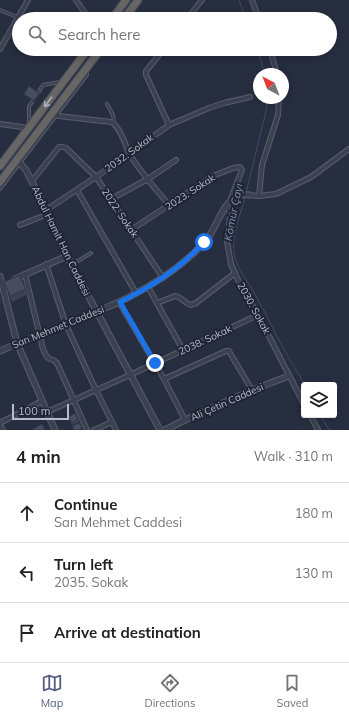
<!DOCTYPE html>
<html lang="en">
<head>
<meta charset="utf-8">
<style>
	body { margin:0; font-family:Mulish,sans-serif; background:#f2f2f2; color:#202124 }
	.controls { position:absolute; right:12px; bottom:12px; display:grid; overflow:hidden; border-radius:4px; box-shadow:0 2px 10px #0003 }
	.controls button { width:36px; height:36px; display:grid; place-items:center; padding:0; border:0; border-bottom:1px solid #e0e0e0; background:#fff; color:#202124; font:20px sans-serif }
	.compass { position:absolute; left:253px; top:68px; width:36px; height:36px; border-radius:50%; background:#fff; box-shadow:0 2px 10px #0003; rotate:318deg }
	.scale { position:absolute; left:12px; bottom:10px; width:57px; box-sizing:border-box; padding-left:4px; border:2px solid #b8bcca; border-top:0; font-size:11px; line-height:14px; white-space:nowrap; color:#b8bcca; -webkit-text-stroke:3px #202535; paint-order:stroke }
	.stop { position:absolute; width:12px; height:12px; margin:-9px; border:3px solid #1a73e8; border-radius:50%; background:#fff }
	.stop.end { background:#1a73e8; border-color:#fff; box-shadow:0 1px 4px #0008 }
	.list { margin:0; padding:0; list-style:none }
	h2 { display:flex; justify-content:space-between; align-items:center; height:52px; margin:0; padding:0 16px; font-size:17px }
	h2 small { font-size:13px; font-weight:400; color:#757577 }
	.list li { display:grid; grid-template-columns:26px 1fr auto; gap:12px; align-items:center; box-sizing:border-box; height:60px; padding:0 16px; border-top:1px solid #e0e0e0 }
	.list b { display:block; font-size:15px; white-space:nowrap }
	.list p { margin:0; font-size:13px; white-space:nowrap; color:#757577 }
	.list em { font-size:13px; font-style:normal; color:#757577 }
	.icon { flex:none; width:22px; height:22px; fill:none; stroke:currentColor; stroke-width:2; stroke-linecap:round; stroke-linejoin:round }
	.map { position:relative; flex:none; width:349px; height:430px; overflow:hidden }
	.search { position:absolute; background:#fff; box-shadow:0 2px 10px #0003; left:12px; right:12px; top:12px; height:44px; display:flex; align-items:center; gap:10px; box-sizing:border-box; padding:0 14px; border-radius:22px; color:#757577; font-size:15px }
	.sheet { height:232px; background:#fff }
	nav { display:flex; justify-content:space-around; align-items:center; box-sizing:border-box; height:56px; border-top:1px solid #e0e0e0; background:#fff; font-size:11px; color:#757577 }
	nav a { display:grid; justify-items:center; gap:2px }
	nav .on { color:#545f81 }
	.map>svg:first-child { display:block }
</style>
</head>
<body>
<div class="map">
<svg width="349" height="430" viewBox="0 0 349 430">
	<rect width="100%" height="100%" fill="#272e40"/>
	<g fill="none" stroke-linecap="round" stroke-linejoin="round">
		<g stroke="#3f4b6a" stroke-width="1">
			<polyline points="239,0 246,19"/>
			<polyline points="257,49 265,74"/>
			<polyline points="246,193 266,111 268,98"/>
			<path d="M 245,198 C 240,216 232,233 234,252 C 236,269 248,281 256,296 C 264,310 271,325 279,340 C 287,355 296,370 305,385"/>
			<polyline points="320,415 329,430"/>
		</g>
		<g stroke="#595e6d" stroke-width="4">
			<g id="service">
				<polyline points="0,10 17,17"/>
				<polyline points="38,93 43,85 60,82"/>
				<polyline points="107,104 113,115 114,123"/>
				<polyline points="29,124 29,106 33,101"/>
				<polyline points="0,189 87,75 87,71"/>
				<polyline points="73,264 91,253"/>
			</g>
		</g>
		<g stroke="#595e6d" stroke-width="6">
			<g id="minor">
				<polyline points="76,0 89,19"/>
				<polyline points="252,0 259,19"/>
				<polyline points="187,19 202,0"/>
				<polyline points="0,49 28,0"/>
				<polyline points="164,49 146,71 146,75 169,125"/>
				<polyline points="270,49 277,74"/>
				<path d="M 50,115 L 111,122 C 120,126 125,144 129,153 C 140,172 155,188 169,205"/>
				<polyline points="0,124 29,128"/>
				<polyline points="32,181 59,147 63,147 66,148 96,177 169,125 209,108 224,103 250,97"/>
				<polyline points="77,190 136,293"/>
				<polyline points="250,195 259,196 262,165 278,115 279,98"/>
				<polyline points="259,196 276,194 311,177 349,149"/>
				<polyline points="111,199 148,179 176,160"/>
				<polyline points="226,206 229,210 230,216 227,242 231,264 237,278 258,315 304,404"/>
				<polyline points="46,210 96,177 163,278"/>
				<polyline points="20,225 48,214"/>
				<polyline points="131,230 213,176 233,168 240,167 242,170 230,201"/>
				<polyline points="46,264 66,325 96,390 116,430"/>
				<polyline points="25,274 43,349 47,357 50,359 53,360 57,363 87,430"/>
				<polyline points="148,287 183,350"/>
				<polyline points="119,302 164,379 185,420"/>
				<path d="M 157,303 L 175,296 C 182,297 185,304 191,305 L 196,303 L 235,273"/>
				<polyline points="164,379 226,351 229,351 230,353 252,390"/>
				<polyline points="47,412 130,375 258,315"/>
				<polyline points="310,415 318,430"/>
				<polyline points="0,423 42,401"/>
				<polyline points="0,425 3,430"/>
				<polyline points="94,430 112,422"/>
			</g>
		</g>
		<g stroke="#595e6d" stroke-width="7">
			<g id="tertiary">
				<polyline points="16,160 20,163 26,170 46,210 67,256 160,430"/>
				<polyline points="0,276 17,343 55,430"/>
				<polyline points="15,279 67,256"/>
				<path d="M 0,351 C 67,321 139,304 194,253 C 200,247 205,241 210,235 C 217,224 225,200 238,196 C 241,194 246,195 250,195"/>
				<polyline points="165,430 185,420 252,390 289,376"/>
			</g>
		</g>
		<g stroke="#464b5a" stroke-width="9">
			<g id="trunk">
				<polyline points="112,19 126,0"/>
				<polyline points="124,19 138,0"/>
				<polyline points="0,166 88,49"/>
				<polyline points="0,182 101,49"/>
			</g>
		</g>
		<use href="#service" stroke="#3b4150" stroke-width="2"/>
		<use href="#minor" stroke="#3b4150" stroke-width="4"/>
		<use href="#tertiary" stroke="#3b4150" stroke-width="5"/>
		<use href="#trunk" stroke="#676664" stroke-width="7"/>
	</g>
	<g fill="#3c4253">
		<polygon points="39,93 40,94 35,102 24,95 24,94"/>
		<polygon points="4,282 26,289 28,294 12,302"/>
		<polygon points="68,417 78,419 79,422 72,425"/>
	</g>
	<g fill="#313644">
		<polygon points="39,93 40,94 35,102 34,101"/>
		<polygon points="1,297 2,302 0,305 0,298"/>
	</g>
	<g fill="#464d61" stroke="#313644">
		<polygon points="29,86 39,93 34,101 24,94"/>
		<polygon points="19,275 26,289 10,296 4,282"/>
		<polygon points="75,413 78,419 72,423 68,417"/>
		<polygon points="79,423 82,428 78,430 74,430 72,426"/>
		<polygon points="42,424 45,430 34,430 33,429"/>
	</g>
	<defs><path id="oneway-shaft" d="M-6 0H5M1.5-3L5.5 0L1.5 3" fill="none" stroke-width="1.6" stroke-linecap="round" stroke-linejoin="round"/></defs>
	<use stroke="#acafbb" href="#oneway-shaft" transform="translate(48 102) rotate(127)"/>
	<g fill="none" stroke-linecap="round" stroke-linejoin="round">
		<path stroke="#1a73e8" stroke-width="5" d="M 155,363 L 120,302 C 151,287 181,268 204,242"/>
	</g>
	<g text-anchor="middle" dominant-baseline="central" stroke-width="4" stroke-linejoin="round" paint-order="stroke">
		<g font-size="10" fill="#b8bcca" stroke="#202535">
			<text transform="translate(129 153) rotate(-36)">2032. Sokak</text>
			<text transform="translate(190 192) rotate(-33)">2023. Sokak</text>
			<text transform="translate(120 213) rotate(56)">2022. Sokak</text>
			<text transform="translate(61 241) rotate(64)">Abdul Hamit Han Caddesi</text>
			<text transform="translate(254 308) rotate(61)">2030. Sokak</text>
			<text transform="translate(58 327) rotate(-22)">Sarı Mehmet Caddesi</text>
			<text transform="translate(205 340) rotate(-25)">2038. Sokak</text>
			<text transform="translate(227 402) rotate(-24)">Ali Çetin Caddesi</text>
		</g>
		<g font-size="11" font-style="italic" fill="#818eb0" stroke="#202535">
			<text transform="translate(233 212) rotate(-79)">Kömür Çayı</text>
		</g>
	</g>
</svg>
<div class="controls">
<button><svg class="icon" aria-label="layers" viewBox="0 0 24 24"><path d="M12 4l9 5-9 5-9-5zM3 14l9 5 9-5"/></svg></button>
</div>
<svg class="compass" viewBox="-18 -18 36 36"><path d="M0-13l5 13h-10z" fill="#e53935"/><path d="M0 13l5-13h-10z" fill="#757577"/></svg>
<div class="scale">100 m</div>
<div class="stop" style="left:204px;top:242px"></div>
<div class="stop end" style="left:155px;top:363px"></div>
<div class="search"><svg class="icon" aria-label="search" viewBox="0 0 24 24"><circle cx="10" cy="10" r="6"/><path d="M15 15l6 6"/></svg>Search here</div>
</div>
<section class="sheet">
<h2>4 min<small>Walk · 310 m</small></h2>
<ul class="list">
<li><svg class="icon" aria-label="ahead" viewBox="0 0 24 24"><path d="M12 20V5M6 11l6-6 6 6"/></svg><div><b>Continue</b><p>Sarı Mehmet Caddesi</p></div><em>180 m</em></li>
<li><svg class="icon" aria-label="left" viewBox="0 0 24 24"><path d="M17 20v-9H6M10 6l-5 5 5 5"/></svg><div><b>Turn left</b><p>2035. Sokak</p></div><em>130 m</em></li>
<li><svg class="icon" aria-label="arrive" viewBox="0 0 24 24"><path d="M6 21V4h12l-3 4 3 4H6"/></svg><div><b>Arrive at destination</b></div></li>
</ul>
</section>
<nav>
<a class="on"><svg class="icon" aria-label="map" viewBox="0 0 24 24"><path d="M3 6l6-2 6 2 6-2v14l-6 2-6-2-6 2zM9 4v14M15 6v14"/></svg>Map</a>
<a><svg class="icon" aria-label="directions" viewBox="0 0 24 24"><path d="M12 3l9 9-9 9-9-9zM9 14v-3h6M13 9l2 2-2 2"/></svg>Directions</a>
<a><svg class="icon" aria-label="saved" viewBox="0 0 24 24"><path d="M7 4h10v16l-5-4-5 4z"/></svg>Saved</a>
</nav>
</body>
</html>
